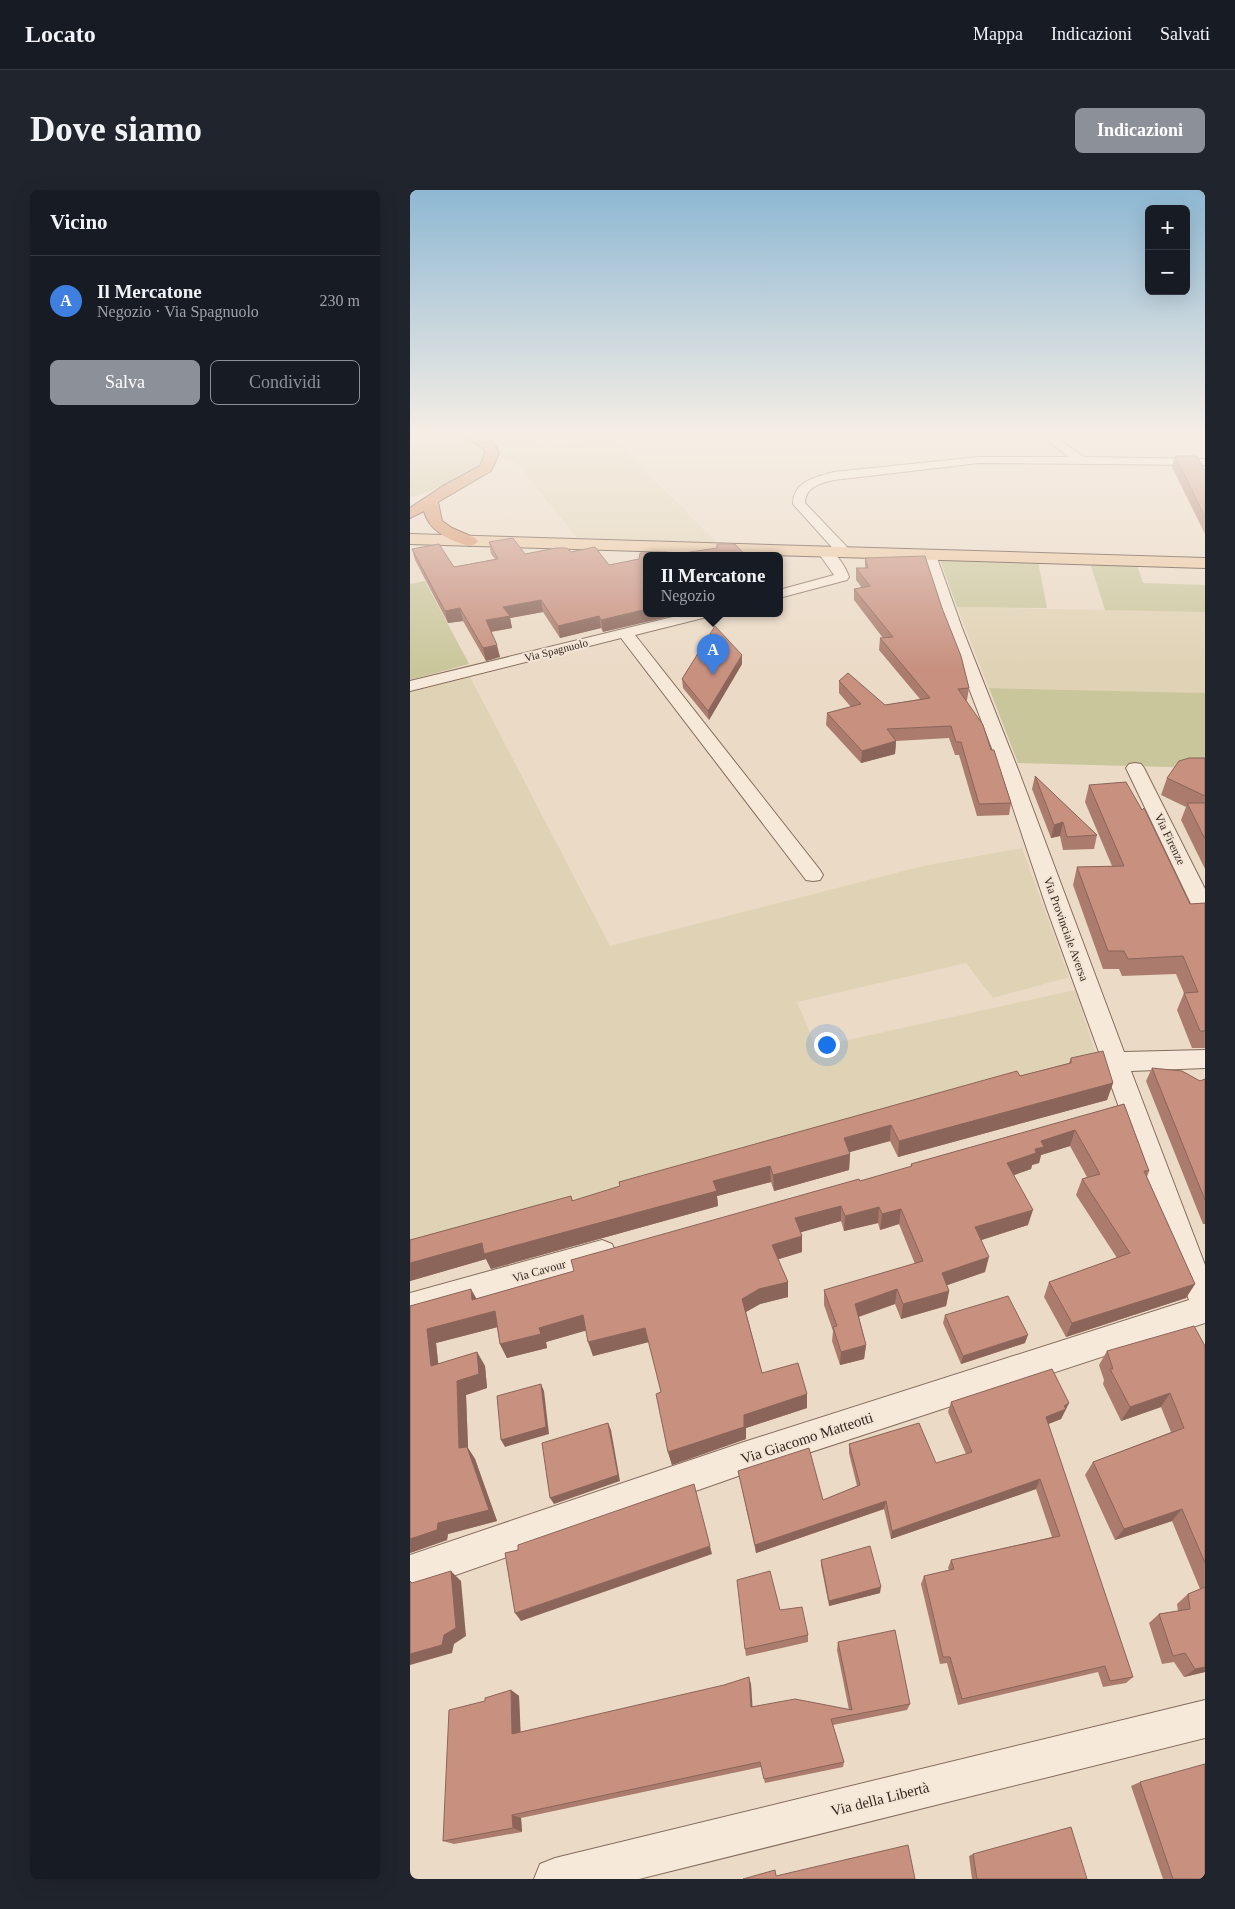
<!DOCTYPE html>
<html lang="it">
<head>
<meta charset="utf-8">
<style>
	body { margin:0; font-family:Georgia,serif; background:#20242c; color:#f1f3f6 }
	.controls { position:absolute; right:15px; top:15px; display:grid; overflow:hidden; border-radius:8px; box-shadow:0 5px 20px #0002 }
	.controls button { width:45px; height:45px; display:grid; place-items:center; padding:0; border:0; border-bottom:1px solid #363941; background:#171b24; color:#f1f3f6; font:25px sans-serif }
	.you { position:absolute; left:416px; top:854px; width:18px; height:18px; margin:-12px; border:4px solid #fff; border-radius:50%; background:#1a73e8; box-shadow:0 0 0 8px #1a73e833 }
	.badge { display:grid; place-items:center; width:32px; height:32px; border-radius:50%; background:#8c9099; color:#fff; font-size:16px; font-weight:700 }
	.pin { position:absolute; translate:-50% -41px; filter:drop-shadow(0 1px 2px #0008) }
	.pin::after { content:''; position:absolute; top:26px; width:18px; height:15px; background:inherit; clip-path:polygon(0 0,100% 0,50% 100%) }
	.popup { position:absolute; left:233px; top:362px; width:140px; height:65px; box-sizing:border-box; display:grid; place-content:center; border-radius:8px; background:#171b24; filter:drop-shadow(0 1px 4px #0005); font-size:16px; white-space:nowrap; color:#9ea1a6 }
	.popup b { font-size:19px; color:#f1f3f6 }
	.popup::after { content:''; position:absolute; left:50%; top:100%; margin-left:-10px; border:10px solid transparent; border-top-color:#171b24 }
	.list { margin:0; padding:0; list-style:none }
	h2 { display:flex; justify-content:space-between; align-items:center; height:65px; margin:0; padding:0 20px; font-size:21px }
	h2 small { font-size:16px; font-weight:400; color:#9ea1a6 }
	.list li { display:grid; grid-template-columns:32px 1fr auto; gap:15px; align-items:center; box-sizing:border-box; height:90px; padding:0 20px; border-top:1px solid #363941 }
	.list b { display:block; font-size:19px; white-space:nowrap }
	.list p { margin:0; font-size:16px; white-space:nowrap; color:#9ea1a6 }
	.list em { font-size:16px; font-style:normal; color:#9ea1a6 }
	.actions { display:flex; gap:10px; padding:15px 20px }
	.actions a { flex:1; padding:11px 0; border:1px solid #8c9099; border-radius:8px; text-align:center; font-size:18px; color:#8c9099 }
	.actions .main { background:#8c9099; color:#fff }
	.map { position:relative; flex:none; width:795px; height:1689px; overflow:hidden; border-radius:8px }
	header { display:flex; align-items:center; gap:30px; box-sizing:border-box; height:70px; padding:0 25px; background:#171b24; border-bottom:1px solid #363941 }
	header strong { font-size:24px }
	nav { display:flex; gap:28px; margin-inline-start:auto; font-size:18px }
	.intro { display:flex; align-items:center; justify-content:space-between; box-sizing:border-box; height:120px; padding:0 30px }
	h1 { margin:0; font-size:35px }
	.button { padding:12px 22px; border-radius:8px; background:#8c9099; color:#fff; font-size:18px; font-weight:700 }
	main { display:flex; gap:30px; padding:0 30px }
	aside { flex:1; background:#171b24; border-radius:8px; box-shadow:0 5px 20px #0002 }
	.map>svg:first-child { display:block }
</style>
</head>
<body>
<header>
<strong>Locato</strong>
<nav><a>Mappa</a><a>Indicazioni</a><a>Salvati</a></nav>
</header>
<div class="intro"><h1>Dove siamo</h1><a class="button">Indicazioni</a></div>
<main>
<aside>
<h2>Vicino<small></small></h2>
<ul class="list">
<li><span class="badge" style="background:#3f7fe0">A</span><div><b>Il Mercatone</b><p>Negozio · Via Spagnuolo</p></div><em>230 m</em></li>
</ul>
<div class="actions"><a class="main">Salva</a><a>Condividi</a></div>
</aside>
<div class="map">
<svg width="795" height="1689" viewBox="0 0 795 1689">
	<rect width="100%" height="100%" fill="#ebdac6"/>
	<g fill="#e0d2b4">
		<polygon points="70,243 119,243 132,257 203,248 308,354 167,348 106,272 92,270 83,250"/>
		<polygon points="547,417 795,422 795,503 579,498"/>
		<polygon points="60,487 200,756 513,676 612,658 659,787 583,808 556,773 387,812 406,857 665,800 688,871 0,1065 0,502"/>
	</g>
	<g fill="#c9c69b">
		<path d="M 0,243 C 26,243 50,241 72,258 L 74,267 C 57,292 26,298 0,308 Z"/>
		<polygon points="530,370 628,371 637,418 547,417"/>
		<polygon points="680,373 727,375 733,393 795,395 795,422 695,420"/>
		<polygon points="15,391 59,474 0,490 0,394"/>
		<polygon points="579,498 795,503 795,578 608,573"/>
	</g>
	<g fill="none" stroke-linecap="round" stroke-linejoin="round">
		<g stroke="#856c5d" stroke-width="2">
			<g id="minor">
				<path d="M 628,243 L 640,243 L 674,267 L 795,269 L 795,275 L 569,273 L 424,290 C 411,293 395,297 395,313 L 438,358 L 440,361 L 438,364 L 428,364 L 383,314 C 383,291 406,287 424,282 L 569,267 L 659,267 Z"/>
				<path d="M 414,357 C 425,360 436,377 439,387 L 437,390 L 369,408 L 369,400 L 424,385 L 407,361 Z"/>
				<polygon points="519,361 526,365 552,438 609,582 714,862 795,860 795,878 721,881 795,1075 795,1133 334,1284 0,1401 0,1365 334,1252 779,1110 637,719 591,582 536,438 512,365"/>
				<polygon points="275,424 299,424 297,427 225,445 410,680 413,685 410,690 403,691 396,690 211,448 0,501 0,491"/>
				<polygon points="725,573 731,574 734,578 795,699 795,727 788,725 784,720 716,578 719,574"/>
				<polygon points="192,1050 202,1054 206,1063 202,1072 0,1131 0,1103"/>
				<polygon points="795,1510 795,1548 229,1689 124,1689 130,1674 145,1668"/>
			</g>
		</g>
		<g stroke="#543b31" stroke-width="2">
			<polygon id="major" points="0,344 795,368 795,378 0,354"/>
		</g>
		<g stroke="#543b31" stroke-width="2">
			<path id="highway" d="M 51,243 C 69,243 80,244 89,263 L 81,281 L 28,312 L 32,331 L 42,338 L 65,348 L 68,351 L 65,354 L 60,356 C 41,351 19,342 14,321 L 0,328 L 0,318 L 33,296 L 70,276 L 75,263 L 74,259 Z"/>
		</g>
		<use href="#minor" fill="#f7e9d9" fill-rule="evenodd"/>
		<use href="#major" fill="#ebc7a1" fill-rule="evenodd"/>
		<use href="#highway" fill="#d48b5e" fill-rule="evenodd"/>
	</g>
	<g fill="#ab7c6d">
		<polygon points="765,266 795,281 795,344 762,277"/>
		<polygon points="79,352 115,364 161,362 199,375 307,358 325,354 193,442 191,438 150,448 133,422 100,428 102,438 81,442 90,467 76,471 53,431 38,433 5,370 2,359 44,377 85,369 81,364"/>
		<polygon points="455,368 532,418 559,498 557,510 556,511 581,560 601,613 599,625 567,626 549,565 545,565 539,548 486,551 485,564 451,573 416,535 417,523 441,517 429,503 429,491 475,515 510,509 469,460 470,448 473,448 444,410 444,399 452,398 446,390 446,378 455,378"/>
		<polygon points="332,474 299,530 273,498 272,489"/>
		<polygon points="795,568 795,679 771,630 776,617 751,605 757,588"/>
		<polygon points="625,586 687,645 684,659 653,660 650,646 641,648 622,599"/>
		<polygon points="679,595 780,714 795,713 795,858 782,858 767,820 774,803 766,784 712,786 709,779 693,779 663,695 667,677 702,676 675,612"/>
		<polygon points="661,868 703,893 697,910 488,967 480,951 439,962 440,964 439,980 364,1001 361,992 307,1006 308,1016 81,1079 76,1069 0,1091 0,1050 161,1006 163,1011 610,886 659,873"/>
		<polygon points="742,878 790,891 795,889 795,1034 793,1034 736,891"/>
		<polygon points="714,914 739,981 737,987 785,1094 776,1108 656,1147 634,1107 639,1092 707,1068 666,1005 672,989 677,987 660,956 631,965 629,973 622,975 621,979 604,985 618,1035 571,1050 575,1082 537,1095 539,1101 536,1116 491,1129 485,1114 449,1127 456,1155 454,1169 430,1175 422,1151 423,1141 414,1115 414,1100 505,1074 489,1034 470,1040 468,1033 434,1041 431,1031 390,1042 392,1062 368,1069 378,1092 378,1107 350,1114 336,1122 352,1183 397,1218 336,1238 336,1249 262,1275 258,1262 251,1202 239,1152 183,1166 176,1140 136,1152 137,1158 97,1168 90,1154 87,1137 26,1153 28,1174 67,1162 75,1176 77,1198 56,1205 58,1258 65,1269 87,1331 38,1344 37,1350 0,1363 0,1116 66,1109 164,1081 450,991 501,977 501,974"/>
		<polygon points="535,1125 615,1153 551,1174 533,1133"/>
		<polygon points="795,1156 795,1482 774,1487 764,1472 752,1474 739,1433 749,1424 768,1421 767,1414 778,1404 790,1399 762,1331 705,1350 675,1285 683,1272 761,1242 751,1217 711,1231 693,1194 694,1190 689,1175 697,1161"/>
		<polygon points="541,1212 659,1213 651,1229 638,1234 723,1487 716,1493 693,1497 688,1482 548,1515 537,1473 530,1474 511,1394 514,1386 539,1380 538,1378 541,1370 642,1347 626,1299 481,1349 474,1319 346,1363 330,1290 328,1281 413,1310 447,1296 439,1263 439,1254 526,1273 556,1264 538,1222"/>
		<polygon points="411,1370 470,1403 419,1416 411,1375"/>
		<polygon points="370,1420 398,1445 398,1452 336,1466 335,1459"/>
		<polygon points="428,1452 500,1514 497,1520 423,1535 434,1572 433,1577 355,1593 351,1577 111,1628 112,1642 44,1654 33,1651 75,1511 101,1500 109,1506 110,1542 341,1494 342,1517 439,1520 427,1460"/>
		<polygon points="730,1592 795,1689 753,1689 721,1596"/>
		<polygon points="563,1664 677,1689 562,1689 559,1666"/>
	</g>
	<g fill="#8b6559">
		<polygon points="131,410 133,422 100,428 102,438 79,442 76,430 93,417"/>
		<polygon points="50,418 53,431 38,433 35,421"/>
		<polygon points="237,419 237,424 271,424 193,442 191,430"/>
		<polygon points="189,426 191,438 150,448 148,436"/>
		<polygon points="87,455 90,467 76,471 73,458"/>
		<polygon points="332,465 332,474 299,530 298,521"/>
		<polygon points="486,551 485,564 451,573 452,561"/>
		<polygon points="653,632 650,646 641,648 644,635"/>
		<polygon points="703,893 697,910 488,967 489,951"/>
		<polygon points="481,935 480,951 433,964 434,948"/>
		<polygon points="665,940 660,956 631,965 629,973 622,975 621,979 593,989 597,973 625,959 631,951"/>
		<polygon points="440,964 439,980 364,1001 363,985"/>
		<polygon points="360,976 361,992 307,1006 308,1016 81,1079 76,1069 0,1091 0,1073 72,1053"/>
		<polygon points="431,1016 431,1031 385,1044 385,1028"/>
		<polygon points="469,1017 468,1033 434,1041 435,1026"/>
		<polygon points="491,1019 489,1034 470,1040 472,1024"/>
		<polygon points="623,1020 618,1035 562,1053 565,1037"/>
		<polygon points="392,1046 392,1062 363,1071 362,1055"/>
		<polygon points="579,1067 575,1082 529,1098 532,1083"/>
		<polygon points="378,1092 378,1107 350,1114 334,1123 332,1109 349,1099"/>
		<polygon points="785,1094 776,1108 656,1147 662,1133"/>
		<polygon points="61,1099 69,1113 62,1110"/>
		<polygon points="487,1099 485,1114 444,1128 445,1114"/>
		<polygon points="539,1101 536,1116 491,1129 493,1114"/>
		<polygon points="85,1121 92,1136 26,1153 30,1189 21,1176 17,1139"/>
		<polygon points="173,1125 178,1140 136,1152 137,1158 97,1168 90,1154 129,1138"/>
		<polygon points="235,1138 239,1152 183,1166 178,1152"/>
		<polygon points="618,1145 615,1153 551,1174 553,1166"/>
		<polygon points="456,1155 454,1169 430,1175 431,1162"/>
		<polygon points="67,1162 75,1176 77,1198 56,1205 58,1258 65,1269 87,1331 38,1344 37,1350 0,1363 0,1349 28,1333 49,1258 47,1191"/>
		<polygon points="131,1194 134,1201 139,1244 95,1257 91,1250"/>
		<polygon points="760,1203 751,1217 711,1231 720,1217"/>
		<polygon points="397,1204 397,1218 336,1238 336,1249 262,1275 258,1262 334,1225"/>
		<polygon points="659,1213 651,1229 631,1237 636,1227"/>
		<polygon points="198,1233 201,1240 210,1291 144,1314 140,1308"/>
		<polygon points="630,1289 626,1299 481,1349 482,1341"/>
		<polygon points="476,1311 474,1319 346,1363 345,1355"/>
		<polygon points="772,1319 762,1331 705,1350 714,1339"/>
		<polygon points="300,1356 302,1364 111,1431 105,1423"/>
		<polygon points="41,1381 51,1391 56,1446 44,1454 42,1463 0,1475 0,1464"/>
		<polygon points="471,1397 470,1403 419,1416 419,1411"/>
		<polygon points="795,1477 795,1482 774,1487 785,1479"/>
		<polygon points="339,1487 341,1494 343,1523 341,1517"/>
		<polygon points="101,1500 109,1506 111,1550 102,1544"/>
		<polygon points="102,1625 111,1628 112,1642 103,1638"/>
	</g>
	<g fill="#c7907f" stroke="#8b6559">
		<polygon points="765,266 787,266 795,281 795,327"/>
		<polygon points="103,348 115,364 146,358 157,358 161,362 185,357 199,375 229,369 230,363 257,362 260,365 307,358 307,354 325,354 336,366 237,366 237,419 191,430 189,426 148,436 131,410 93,417 100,426 76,430 87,455 73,458 50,418 35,421 2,359 29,354 44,377 88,369 79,352"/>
		<polygon points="515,366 532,418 551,466 559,498 548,499 573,535 581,560 584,560 601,613 569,614 551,552 546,552 541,536 477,539 486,551 452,561 417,523 451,514 429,491 438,483 475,515 520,508 470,448 483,447 444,399 460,396 446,378 458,378 455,368"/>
		<polygon points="305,436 332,465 298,521 272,489"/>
		<polygon points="779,568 795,568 795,606 757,588 769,571"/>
		<polygon points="625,586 687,645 657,647 653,632 644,635"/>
		<polygon points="716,592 732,620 734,618 780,714 795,713 795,841 790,841 774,803 788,802 773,766 718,769 714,761 698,761 667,677 714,676 679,595"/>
		<polygon points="777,613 795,613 795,649"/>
		<polygon points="693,861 703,893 489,951 481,935 434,948 440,964 363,985 360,976 303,991 307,1001 74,1064 72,1053 0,1073 0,1050 161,1006 162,1011 210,996 209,992 607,881 610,886 661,873 661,868"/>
		<polygon points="742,878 772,881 790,891 795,889 795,1010"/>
		<polygon points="714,914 739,981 734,981 785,1094 662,1133 639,1092 720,1063 672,989 690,984 665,940 631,951 634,957 625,959 626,963 597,973 623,1020 565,1037 579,1067 532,1083 539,1101 493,1114 487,1099 445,1114 456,1155 431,1162 423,1137 427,1136 414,1100 513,1071 491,1019 472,1024 469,1017 435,1026 431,1016 385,1028 392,1046 362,1055 378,1092 349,1099 332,1109 352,1183 388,1173 397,1204 334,1225 334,1237 258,1262 246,1204 251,1202 235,1138 178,1152 173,1125 129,1138 131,1144 90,1154 85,1121 17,1139 21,1176 67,1162 69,1184 47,1191 49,1258 57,1257 79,1320 28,1333 27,1340 0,1349 0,1116 61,1099 62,1110 164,1081 161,1070 449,989 450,991 502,976 501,974"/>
		<polygon points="598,1106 618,1145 553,1166 535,1125"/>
		<polygon points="784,1136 795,1156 795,1373 772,1319 714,1339 683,1272 774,1238 760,1203 720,1217 700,1179 703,1179 697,1161"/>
		<polygon points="642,1179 659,1213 654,1216 656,1219 636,1227 723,1487 700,1491 695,1476 552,1509 540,1467 533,1467 514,1386 544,1379 541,1370 650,1346 630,1289 482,1341 476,1311 345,1355 328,1281 399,1258 413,1310 450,1295 439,1254 509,1233 526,1273 562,1262 541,1212"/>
		<polygon points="131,1194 136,1237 91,1250 87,1206"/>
		<polygon points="198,1233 208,1285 140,1308 132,1253"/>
		<polygon points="284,1294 300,1356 105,1423 95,1363 108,1360 108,1355"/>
		<polygon points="460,1356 471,1397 419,1411 411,1370"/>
		<polygon points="41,1381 46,1438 34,1445 32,1455 0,1464 0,1391 2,1393"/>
		<polygon points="360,1381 370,1420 392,1417 398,1445 335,1459 327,1390"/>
		<polygon points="795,1397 795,1477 785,1479 775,1463 763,1466 749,1424 780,1419 778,1404"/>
		<polygon points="485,1440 500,1514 421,1529 434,1572 354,1589 350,1572 102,1625 103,1638 33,1651 39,1520 75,1511 75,1508 101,1500 102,1544 314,1495 339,1487 341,1517 385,1509 442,1520 428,1452"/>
		<polygon points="795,1574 795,1689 763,1689 730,1592"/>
		<polygon points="661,1637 677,1689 567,1689 563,1664"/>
		<polygon points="498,1655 505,1689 333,1689 365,1680 366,1686"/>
	</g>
	<linearGradient id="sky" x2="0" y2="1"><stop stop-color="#8eb8d3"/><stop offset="0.51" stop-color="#f6eee5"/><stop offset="1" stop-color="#f6eee5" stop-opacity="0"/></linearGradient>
	<rect width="795" height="480" fill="url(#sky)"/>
	<g text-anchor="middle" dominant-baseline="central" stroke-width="4" stroke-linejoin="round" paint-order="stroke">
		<g font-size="11" fill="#372720" stroke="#f3e5d5">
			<text transform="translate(146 460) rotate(-14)">Via Spagnuolo</text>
		</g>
		<g font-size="12" fill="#372720" stroke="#f3e5d5">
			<text transform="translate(760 649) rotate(64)">Via Firenze</text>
			<text transform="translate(656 739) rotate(70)">Via Provinciale Aversa</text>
			<text transform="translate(129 1081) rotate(-16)">Via Cavour</text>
		</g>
		<g font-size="15" fill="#372720" stroke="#f3e5d5">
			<text transform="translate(397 1248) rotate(-18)">Via Giacomo Matteotti</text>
			<text transform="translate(470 1609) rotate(-14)">Via della Libertà</text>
		</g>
	</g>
</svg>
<div class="controls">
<button>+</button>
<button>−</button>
</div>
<div class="you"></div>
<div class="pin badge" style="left:303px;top:485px;background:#3f7fe0">A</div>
<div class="popup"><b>Il Mercatone</b>Negozio</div>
</div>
</main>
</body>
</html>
